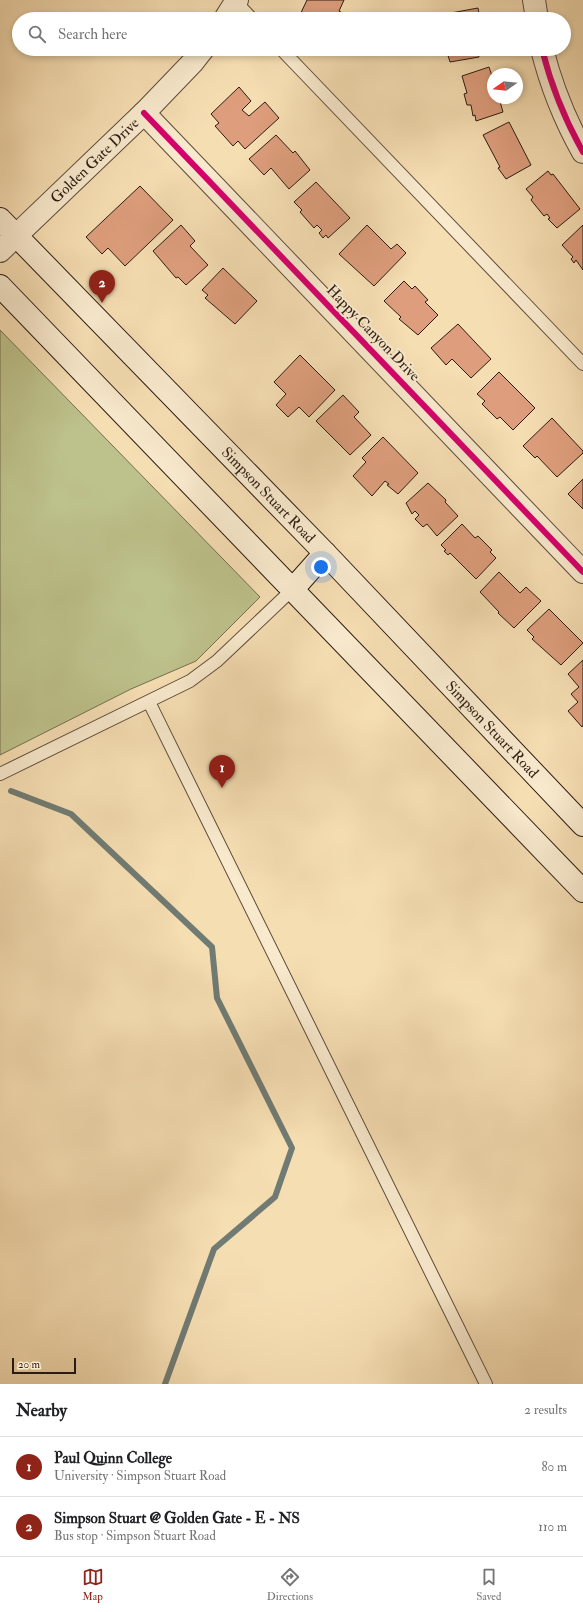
<!DOCTYPE html>
<html lang="en">
<head>
<meta charset="utf-8">
<style>
	body { margin:0; font-family:"IM FELL Double Pica",serif; background:#f6f6f6; color:#202124 }
	.compass { position:absolute; left:487px; top:68px; width:36px; height:36px; border-radius:50%; background:#fff; box-shadow:0 2px 6px #0003; rotate:256deg }
	.scale { position:absolute; left:12px; bottom:10px; width:64px; box-sizing:border-box; padding-left:4px; border:2px solid #2b1b12; border-top:0; font-size:11px; line-height:14px; white-space:nowrap; color:#2b1b12; -webkit-text-stroke:3px #f9eace; paint-order:stroke }
	.you { position:absolute; left:321px; top:567px; width:14px; height:14px; margin:-10px; border:3px solid #fff; border-radius:50%; background:#1a73e8; box-shadow:0 0 0 6px #1a73e833 }
	.badge { display:grid; place-items:center; width:26px; height:26px; border-radius:50%; background:#8f2418; color:#fff; font-size:13px; font-weight:700 }
	.pin { position:absolute; translate:-50% -33px; filter:drop-shadow(0 1px 2px #0008) }
	.pin::after { content:''; position:absolute; top:21px; width:14px; height:12px; background:inherit; clip-path:polygon(0 0,100% 0,50% 100%) }
	.list { margin:0; padding:0; list-style:none }
	h2 { display:flex; justify-content:space-between; align-items:center; height:52px; margin:0; padding:0 16px; font-size:17px }
	h2 small { font-size:13px; font-weight:400; color:#757577 }
	.list li { display:grid; grid-template-columns:26px 1fr auto; gap:12px; align-items:center; box-sizing:border-box; height:60px; padding:0 16px; border-top:1px solid #e0e0e0 }
	.list b { display:block; font-size:15px; white-space:nowrap }
	.list p { margin:0; font-size:13px; white-space:nowrap; color:#757577 }
	.list em { font-size:13px; font-style:normal; color:#757577 }
	.icon { flex:none; width:22px; height:22px; fill:none; stroke:currentColor; stroke-width:2; stroke-linecap:round; stroke-linejoin:round }
	.map { position:relative; flex:none; width:583px; height:1384px; overflow:hidden }
	.search { position:absolute; background:#fff; box-shadow:0 2px 6px #0003; left:12px; right:12px; top:12px; height:44px; display:flex; align-items:center; gap:10px; box-sizing:border-box; padding:0 14px; border-radius:22px; color:#757577; font-size:15px }
	.sheet { height:172px; background:#fff }
	nav { display:flex; justify-content:space-around; align-items:center; box-sizing:border-box; height:56px; border-top:1px solid #e0e0e0; background:#fff; font-size:11px; color:#757577 }
	nav a { display:grid; justify-items:center; gap:2px }
	nav .on { color:#8f2418 }
	.map>svg:first-child { display:block }
</style>
</head>
<body>
<div class="map">
<svg width="583" height="1384" viewBox="0 0 583 1384">
	<rect width="100%" height="100%" fill="#f6deb3"/>
	<filter id="stains"><feTurbulence type="fractalNoise" baseFrequency=".005" numOctaves="4"/><feColorMatrix values="0 0 0 0 .2 0 0 0 0 .09 0 0 0 0 .02 0 0 0 .5 -.17"/></filter>
	<radialGradient id="worn" r=".72"><stop offset=".6" stop-color="#630" stop-opacity="0"/><stop offset="1" stop-color="#630" stop-opacity=".3"/></radialGradient>
	<polygon fill="#bdc18b" stroke="#746e4e" points="0,330 260,597 196,661 131,689 0,755"/>
	<g fill="none" stroke-linecap="round" stroke-linejoin="round">
		<polyline stroke="#707b73" stroke-width="6" points="11,791 71,814 212,947 217,998 292,1148 275,1197 214,1249 165,1384"/>
	</g>
	<g fill="#de9e7d" stroke="#2b1b12">
		<polygon points="307,0 344,0 339,11 348,16 347,19 298,19"/>
		<polygon points="478,8 480,19 441,19 440,15"/>
		<polygon points="446,49 477,49 479,57 450,62"/>
		<polygon points="489,67 493,79 493,98 499,98 503,112 476,121 475,115 473,116 471,105 467,105 464,94 467,93 462,76"/>
		<polygon points="239,87 251,101 242,110 249,116 265,102 279,118 245,149 238,141 233,146 215,126 219,123 211,114"/>
		<polygon points="509,122 531,165 506,179 498,168 500,167 483,135"/>
		<polygon points="276,135 293,153 295,151 310,170 289,189 271,168 264,175 249,159"/>
		<polygon points="548,171 551,175 553,174 580,209 557,228 548,219 550,218 547,214 544,216 531,200 533,197 526,189"/>
		<polygon points="316,182 350,218 328,238 326,235 323,238 319,233 322,230 317,225 314,228 300,212 302,210 294,202"/>
		<polygon points="140,186 173,220 125,266 108,248 102,254 86,237"/>
		<polygon points="181,225 195,241 190,246 208,265 186,285 178,277 176,278 153,251"/>
		<polygon points="367,225 391,249 397,244 406,253 374,286 339,254"/>
		<polygon points="583,225 583,270 576,260 574,263 571,259 573,257 562,245"/>
		<polygon points="223,268 257,301 235,324 205,298 208,295 202,290"/>
		<polygon points="404,281 412,289 415,286 428,300 425,302 438,315 418,335 399,319 401,317 384,301"/>
		<polygon points="458,324 491,359 471,378 452,359 446,365 431,348"/>
		<polygon points="300,355 335,390 309,417 299,407 288,417 276,405 286,394 274,382"/>
		<polygon points="499,372 535,408 513,430 500,417 497,419 482,404 485,401 477,394"/>
		<polygon points="343,395 359,412 354,417 371,435 350,455 316,421"/>
		<polygon points="552,418 583,451 583,453 557,477 537,456 535,458 523,446"/>
		<polygon points="383,437 418,473 398,494 387,485 389,484 385,481 372,496 353,476 366,462 362,458"/>
		<polygon points="583,479 583,509 568,494"/>
		<polygon points="428,483 446,500 445,502 458,516 437,536 427,524 423,527 415,519 419,515 415,511 412,514 406,503"/>
		<polygon points="462,524 475,538 478,536 492,550 490,552 496,558 476,579 450,553 448,555 444,551 446,550 441,545"/>
		<polygon points="499,572 520,593 526,587 541,601 514,628 498,613 499,612 480,592"/>
		<polygon points="549,609 583,643 561,665 532,639 534,637 527,630"/>
		<polygon points="583,660 583,725 582,727 568,711 578,702 571,694 579,687 568,674"/>
	</g>
	<g fill="none" stroke-linecap="round" stroke-linejoin="round">
		<g stroke="#5e4c3a" stroke-width="14">
			<g id="service">
				<polyline points="234,0 252,19"/>
				<polyline points="281,49 583,364"/>
				<polyline points="149,702 486,1384"/>
				<polyline points="0,774 190,681 217,661 293,589"/>
			</g>
		</g>
		<g stroke="#5e4c3a" stroke-width="24">
			<g id="minor">
				<polyline points="534,0 537,19"/>
				<path d="M 542,49 C 551,85 565,120 583,152"/>
				<polyline points="144,113 583,572"/>
			</g>
		</g>
		<g stroke="#5e4c3a" stroke-width="24">
			<g id="tertiary">
				<polyline points="225,19 237,0"/>
				<path id="s1" d="M 0,251 L 144,113 L 192,63 L 203,49"/>
			</g>
		</g>
		<g stroke="#2b1b12" stroke-width="24">
			<g id="secondary">
				<path id="s2" d="M 0,219 L 325,553 L 583,825"/>
				<polyline points="0,286 583,891"/>
				<polyline points="293,589 325,553"/>
			</g>
		</g>
		<use href="#service" stroke="#f9eace" stroke-width="12"/>
		<use href="#minor" stroke="#f9eace" stroke-width="22"/>
		<use href="#tertiary" stroke="#f9eace" stroke-width="22"/>
		<use href="#secondary" stroke="#f9eace" stroke-width="22"/>
		<g stroke="#f9eace" stroke-width="8">
			<g id="cycleway">
				<path d="M 542,49 C 551,85 565,120 583,152"/>
				<polyline points="144,113 583,572"/>
			</g>
		</g>
		<use href="#cycleway" stroke="#d6006c" stroke-width="6"/>
	</g>
	<g text-anchor="middle" dominant-baseline="central" stroke-width="4" stroke-linejoin="round" paint-order="stroke">
		<g font-size="15" fill="#2b1b12" stroke="#f9eace">
			<text stroke="none"><textPath href="#s1" startOffset="131">Golden Gate Drive</textPath></text>
			<text transform="translate(373 333) rotate(46)">Happy Canyon Drive</text>
			<text stroke="none"><textPath href="#s2" startOffset="385">Simpson Stuart Road</textPath></text>
			<text stroke="none"><textPath href="#s2" startOffset="709">Simpson Stuart Road</textPath></text>
		</g>
	</g>
	<rect width="100%" height="100%" filter="url(#stains)"/>
	<rect width="100%" height="100%" fill="url(#worn)"/>
</svg>
<svg class="compass" viewBox="-18 -18 36 36"><path d="M0-13l5 13h-10z" fill="#e53935"/><path d="M0 13l5-13h-10z" fill="#757577"/></svg>
<div class="scale">20 m</div>
<div class="you"></div>
<div class="pin badge" style="left:222px;top:788px">1</div>
<div class="pin badge" style="left:102px;top:303px">2</div>
<div class="search"><svg class="icon" aria-label="search" viewBox="0 0 24 24"><circle cx="10" cy="10" r="6"/><path d="M15 15l6 6"/></svg>Search here</div>
</div>
<section class="sheet">
<h2>Nearby<small>2 results</small></h2>
<ul class="list">
<li><span class="badge">1</span><div><b>Paul Quinn College</b><p>University · Simpson Stuart Road</p></div><em>80 m</em></li>
<li><span class="badge">2</span><div><b>Simpson Stuart @ Golden Gate - E - NS</b><p>Bus stop · Simpson Stuart Road</p></div><em>110 m</em></li>
</ul>
</section>
<nav>
<a class="on"><svg class="icon" aria-label="map" viewBox="0 0 24 24"><path d="M3 6l6-2 6 2 6-2v14l-6 2-6-2-6 2zM9 4v14M15 6v14"/></svg>Map</a>
<a><svg class="icon" aria-label="directions" viewBox="0 0 24 24"><path d="M12 3l9 9-9 9-9-9zM9 14v-3h6M13 9l2 2-2 2"/></svg>Directions</a>
<a><svg class="icon" aria-label="saved" viewBox="0 0 24 24"><path d="M7 4h10v16l-5-4-5 4z"/></svg>Saved</a>
</nav>
</body>
</html>
